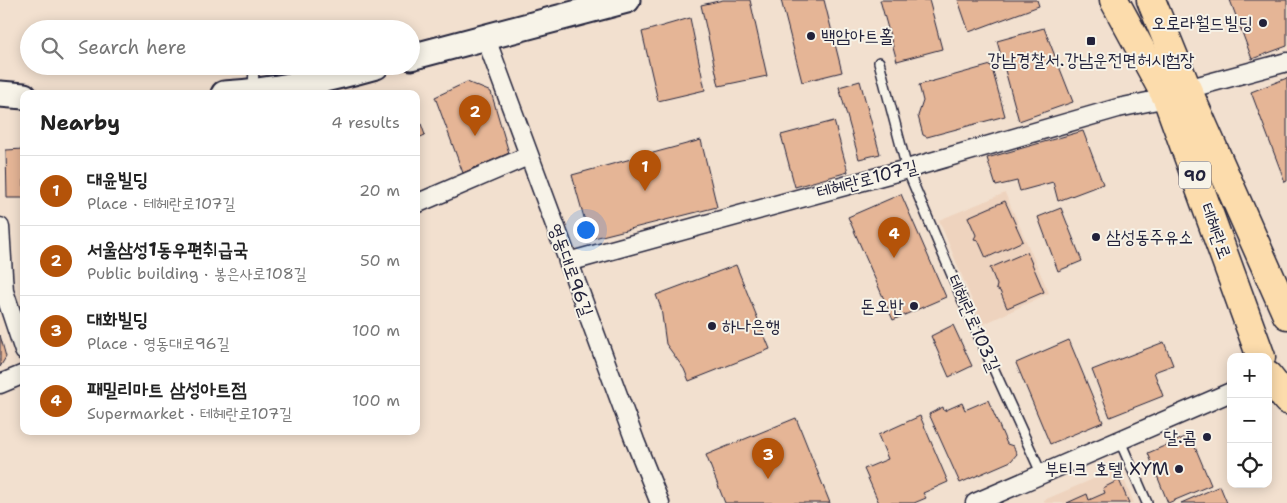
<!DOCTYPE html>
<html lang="en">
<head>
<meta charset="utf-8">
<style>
	body { margin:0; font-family:"Shantell Sans","Poor Story",sans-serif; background:#f2f2f2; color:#222 }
	.controls { position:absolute; right:15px; bottom:15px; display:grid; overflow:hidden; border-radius:10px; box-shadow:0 2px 12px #0003 }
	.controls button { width:45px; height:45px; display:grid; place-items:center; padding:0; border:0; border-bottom:1px solid #e0e0e0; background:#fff; color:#222; font:25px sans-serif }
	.you { position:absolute; left:585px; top:229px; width:18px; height:18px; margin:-12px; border:4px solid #fff; border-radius:50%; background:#1a73e8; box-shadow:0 0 0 8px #1a73e833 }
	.badge { display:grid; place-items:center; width:32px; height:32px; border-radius:50%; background:#b45309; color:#fff; font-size:16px; font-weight:700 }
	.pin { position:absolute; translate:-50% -41px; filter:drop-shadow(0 1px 2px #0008) }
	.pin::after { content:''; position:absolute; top:26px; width:18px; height:15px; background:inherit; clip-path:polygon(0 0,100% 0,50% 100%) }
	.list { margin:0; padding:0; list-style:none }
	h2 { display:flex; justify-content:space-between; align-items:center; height:65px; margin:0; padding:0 20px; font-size:21px }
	h2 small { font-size:16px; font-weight:400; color:#767676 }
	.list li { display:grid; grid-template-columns:32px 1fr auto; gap:15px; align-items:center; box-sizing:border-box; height:70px; padding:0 20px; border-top:1px solid #e0e0e0 }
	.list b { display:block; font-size:19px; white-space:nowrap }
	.list p { margin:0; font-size:16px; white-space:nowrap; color:#767676 }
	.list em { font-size:16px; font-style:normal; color:#767676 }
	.icon { flex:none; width:28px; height:28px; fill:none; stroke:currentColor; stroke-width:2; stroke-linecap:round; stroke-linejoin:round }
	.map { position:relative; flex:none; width:1287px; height:503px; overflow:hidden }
	.search { position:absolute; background:#fff; box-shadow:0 2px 12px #0003; left:20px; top:20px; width:400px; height:55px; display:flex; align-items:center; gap:12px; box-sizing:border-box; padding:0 18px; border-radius:28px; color:#767676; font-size:19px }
	.panel { position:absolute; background:#fff; box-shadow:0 2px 12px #0003; left:20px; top:90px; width:400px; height:345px; border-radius:10px }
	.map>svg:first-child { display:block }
</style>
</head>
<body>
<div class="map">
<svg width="1287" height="503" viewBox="0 0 1287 503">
	<rect width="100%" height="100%" fill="#f2e0cf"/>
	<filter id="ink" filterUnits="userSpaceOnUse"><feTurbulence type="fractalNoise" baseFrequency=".02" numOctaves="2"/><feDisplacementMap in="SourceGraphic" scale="10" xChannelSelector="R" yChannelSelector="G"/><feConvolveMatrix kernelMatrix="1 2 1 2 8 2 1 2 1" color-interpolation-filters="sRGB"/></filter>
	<g filter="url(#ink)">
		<g fill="#eed3be">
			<polygon points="1005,193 1049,293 982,325 939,220"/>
			<polygon points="1119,468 1134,503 1045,503 1044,500"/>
		</g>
		<g fill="#e5b596" stroke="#22223b">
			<polygon points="723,0 750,0 767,76 719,86 701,5"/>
			<polygon points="781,0 824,0 842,72 802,82"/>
			<polygon points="880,0 929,0 942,49 897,61"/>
			<polygon points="958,0 1037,0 1039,6 969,32"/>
			<polygon points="1230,0 1287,0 1287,46 1252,59"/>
			<polygon points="690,18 705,90 658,101 642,32"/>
			<polygon points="1044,28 1073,102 1019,121 997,41"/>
			<polygon points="991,65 1005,116 927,137 923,135 918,116 923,101 919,85"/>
			<polygon points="1287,78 1287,181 1285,182 1251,92"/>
			<polygon points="860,81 880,154 859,159 839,87"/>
			<polygon points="467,82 491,92 509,153 463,173 435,97"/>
			<polygon points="416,110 425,135 416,139"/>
			<polygon points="834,121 848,172 795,187 781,135"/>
			<polygon points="1083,131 1103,184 1058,201 1053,182 1020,191 1017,181 996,186 987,158"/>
			<polygon points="701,140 717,207 590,239 572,175"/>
			<polygon points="24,149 24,198 7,198 6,150"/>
			<polygon points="901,194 946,297 893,320 848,217"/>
			<polygon points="1005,201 1023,241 986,258 978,240 974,239 976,235 968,217"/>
			<polygon points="1061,208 1082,261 1058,271 1038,217"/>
			<polygon points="1027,252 1044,292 1007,308 1000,291 996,289 997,285 990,268"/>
			<polygon points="736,265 770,349 689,381 684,369 666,344 661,308 656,295"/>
			<polygon points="953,325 972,366 949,377 931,336"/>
			<polygon points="0,335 6,357 0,367"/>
			<polygon points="1069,340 1103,422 1050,444 1016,363"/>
			<polygon points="1164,342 1173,365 1154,372 1163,396 1110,417 1092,370"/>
			<polygon points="988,400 1007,444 1013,446 1017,454 1011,461 960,483 929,414 943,407 944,411 962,403 965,410"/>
			<polygon points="920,416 948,482 923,493 926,498 914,503 879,503 864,469 888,459 878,435"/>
			<polygon points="796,418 830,503 725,503 706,455"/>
			<polygon points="1190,435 1211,485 1168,503 1148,453"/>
			<polygon points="1119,480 1129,503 1067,503 1087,494 1089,500 1105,493 1103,488"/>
			<polygon points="1220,486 1227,503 1181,503"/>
		</g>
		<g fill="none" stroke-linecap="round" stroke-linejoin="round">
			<g stroke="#22223b" stroke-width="12">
				<g id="lane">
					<polyline points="879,62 907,169 965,306 1042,475"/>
					<polyline points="253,91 254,66"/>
					<polyline points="1120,441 1147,503"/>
				</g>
			</g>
			<g stroke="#22223b" stroke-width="21">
				<g id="street">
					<polyline points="485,36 635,441 660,503"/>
					<polyline points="1187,89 1287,62"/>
					<polyline points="416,204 528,156"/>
					<polyline points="0,227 4,291 24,351"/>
					<polyline points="568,262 907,169 1118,108 1167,98"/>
					<polyline points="0,384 24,374"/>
					<polyline points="975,503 1231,392"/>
				</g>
			</g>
			<g stroke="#22223b" stroke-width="29">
				<g id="secondary">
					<polyline points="411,57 627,0"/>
					<polyline points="0,94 24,96"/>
					<path d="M 224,94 C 276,91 326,80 376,66"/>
				</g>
			</g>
			<g stroke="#22223b" stroke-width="31">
				<g id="primary">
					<polyline points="1114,0 1167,98 1261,357"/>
					<polyline points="1151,0 1187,89 1287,315"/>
					<polyline points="1268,376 1287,400"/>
				</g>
			</g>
			<use href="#lane" stroke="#f7f3e8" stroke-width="9"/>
			<use href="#street" stroke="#f7f3e8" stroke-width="18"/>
			<use href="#secondary" stroke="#f7f3e8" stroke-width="25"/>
			<use href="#primary" stroke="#fcdcac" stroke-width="28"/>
		</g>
	</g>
	<g fill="#22223b" stroke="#f7f3e8" stroke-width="2">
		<circle cx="1263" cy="23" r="5"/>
		<circle cx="811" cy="36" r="5"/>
		<rect x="1086" y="36" width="10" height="10" rx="2.5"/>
		<circle cx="1096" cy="237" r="5"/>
		<circle cx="914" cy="306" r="5"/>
		<circle cx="712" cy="326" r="5"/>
		<circle cx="1207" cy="437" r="5"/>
		<circle cx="1179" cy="469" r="5"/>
	</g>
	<g text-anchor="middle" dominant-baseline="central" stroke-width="4" stroke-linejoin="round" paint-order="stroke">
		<rect fill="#f7f3e8" stroke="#62616f" stroke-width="1" x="1179" y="161.5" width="32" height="27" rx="4"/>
		<g font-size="16" font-weight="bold" fill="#22223b">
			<text x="1195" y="175">90</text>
		</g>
		<g font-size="18" fill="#22223b" stroke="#f7f3e8" text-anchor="end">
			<text x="1253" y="23">오로라월드빌딩</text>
			<text x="821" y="36" text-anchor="start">백암아트홀</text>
			<text x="1091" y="60" text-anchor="middle">강남경찰서.강남운전면허시험장</text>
			<text x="1106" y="237" text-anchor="start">삼성동주유소</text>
			<text x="904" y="306">돈오반</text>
			<text x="722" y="326" text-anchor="start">하나은행</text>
			<text x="1197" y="437">달.콤</text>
			<text x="1169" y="469">부티크 호텔 XYM</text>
		</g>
		<g font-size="18" fill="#22223b" stroke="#f7f3e8">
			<text transform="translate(867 179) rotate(-15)">테헤란로107길</text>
			<text transform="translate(1216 231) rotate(70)">테헤란로</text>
			<text transform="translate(571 270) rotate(70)">영동대로96길</text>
			<text transform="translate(974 323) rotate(66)">테헤란로103길</text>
		</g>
	</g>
</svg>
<div class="controls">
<button>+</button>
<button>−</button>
<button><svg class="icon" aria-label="locate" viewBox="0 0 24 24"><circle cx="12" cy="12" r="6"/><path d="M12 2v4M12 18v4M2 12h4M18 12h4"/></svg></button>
</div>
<div class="you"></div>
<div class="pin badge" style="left:645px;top:191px">1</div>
<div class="pin badge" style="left:475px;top:136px">2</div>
<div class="pin badge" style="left:768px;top:479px">3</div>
<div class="pin badge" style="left:894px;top:258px">4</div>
<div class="search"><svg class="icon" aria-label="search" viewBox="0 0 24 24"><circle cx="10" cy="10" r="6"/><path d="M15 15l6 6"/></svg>Search here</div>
<section class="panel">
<h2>Nearby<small>4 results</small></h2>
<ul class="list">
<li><span class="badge">1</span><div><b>대윤빌딩</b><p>Place · 테헤란로107길</p></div><em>20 m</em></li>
<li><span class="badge">2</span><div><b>서울삼성1동우편취급국</b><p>Public building · 봉은사로108길</p></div><em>50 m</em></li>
<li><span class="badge">3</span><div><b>대화빌딩</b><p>Place · 영동대로96길</p></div><em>100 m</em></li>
<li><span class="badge">4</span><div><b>패밀리마트 삼성아트점</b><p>Supermarket · 테헤란로107길</p></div><em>100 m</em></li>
</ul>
</section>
</div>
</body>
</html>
